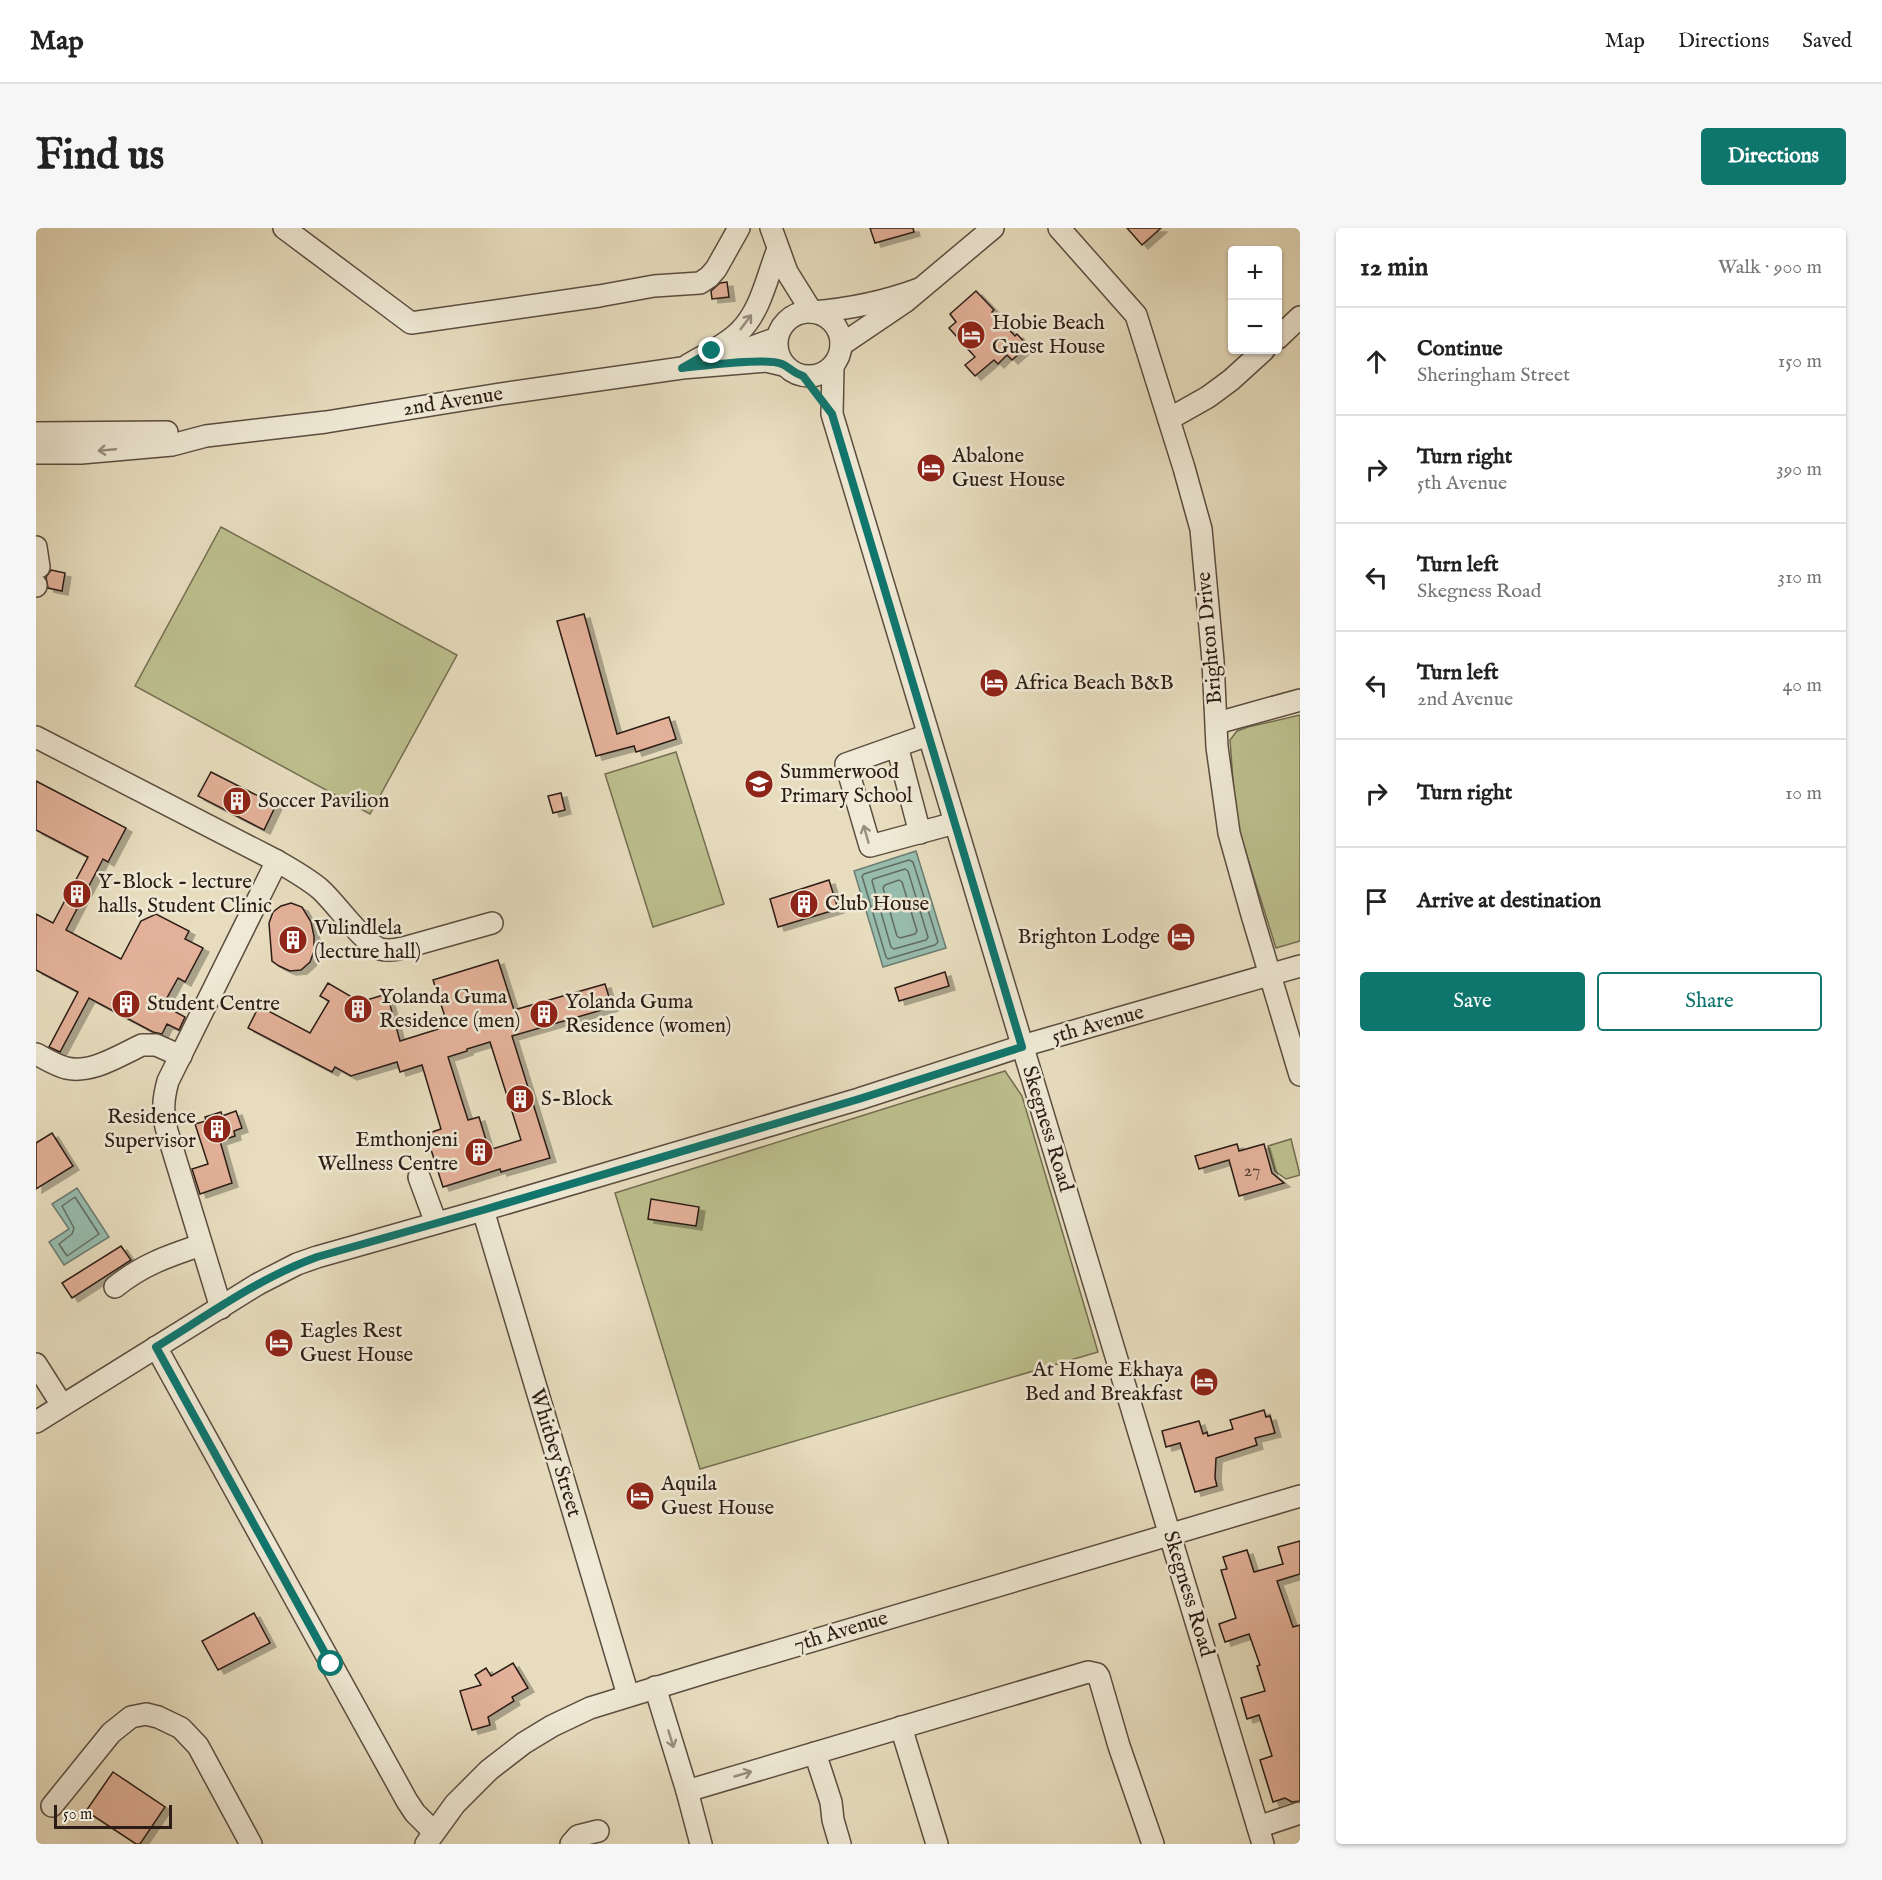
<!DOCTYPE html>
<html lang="en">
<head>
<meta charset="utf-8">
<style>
	body { margin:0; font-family:"IM FELL English",serif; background:#f6f6f6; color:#222 }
	.controls { position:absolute; right:18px; top:18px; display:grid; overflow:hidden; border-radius:6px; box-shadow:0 2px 4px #0004 }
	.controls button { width:54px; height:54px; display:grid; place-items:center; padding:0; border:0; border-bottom:2px solid #e0e0e0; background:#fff; color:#222; font:30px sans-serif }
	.scale { position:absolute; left:18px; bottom:15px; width:118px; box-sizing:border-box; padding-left:6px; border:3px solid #2c1d16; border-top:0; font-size:16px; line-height:21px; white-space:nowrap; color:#2c1d16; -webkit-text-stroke:4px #efe9d5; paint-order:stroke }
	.stop { position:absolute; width:18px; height:18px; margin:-14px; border:4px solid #0f766e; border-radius:50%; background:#fff }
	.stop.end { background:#0f766e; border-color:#fff; box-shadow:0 2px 6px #0008 }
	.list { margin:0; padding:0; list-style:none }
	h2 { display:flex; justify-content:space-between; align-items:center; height:78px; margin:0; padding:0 24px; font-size:26px }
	h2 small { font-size:20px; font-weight:400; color:#767676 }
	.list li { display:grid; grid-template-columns:39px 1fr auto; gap:18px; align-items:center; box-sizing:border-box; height:108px; padding:0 24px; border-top:2px solid #e0e0e0 }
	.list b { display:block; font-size:22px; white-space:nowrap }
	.list p { margin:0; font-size:20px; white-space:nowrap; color:#767676 }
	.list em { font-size:20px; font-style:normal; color:#767676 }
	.actions { display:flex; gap:12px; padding:18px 24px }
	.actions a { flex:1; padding:14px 0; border:2px solid #0f766e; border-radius:6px; text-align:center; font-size:21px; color:#0f766e }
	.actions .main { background:#0f766e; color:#fff }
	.icon { flex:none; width:33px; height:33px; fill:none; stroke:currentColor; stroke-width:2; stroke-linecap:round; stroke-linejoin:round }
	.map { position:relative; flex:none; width:1264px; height:1616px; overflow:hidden; border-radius:6px }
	header { display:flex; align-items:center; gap:36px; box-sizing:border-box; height:84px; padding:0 30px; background:#fff; border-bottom:2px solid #e0e0e0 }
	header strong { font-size:28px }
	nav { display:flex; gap:33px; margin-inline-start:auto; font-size:21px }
	.intro { display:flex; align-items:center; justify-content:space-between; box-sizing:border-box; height:144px; padding:0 36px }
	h1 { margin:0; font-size:42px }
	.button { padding:15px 27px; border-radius:6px; background:#0f766e; color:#fff; font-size:21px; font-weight:700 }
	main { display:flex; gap:36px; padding:0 36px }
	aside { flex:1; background:#fff; border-radius:6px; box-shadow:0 2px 4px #0004 }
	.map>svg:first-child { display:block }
</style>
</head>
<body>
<header>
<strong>Map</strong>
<nav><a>Map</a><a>Directions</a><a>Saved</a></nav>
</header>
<div class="intro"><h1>Find us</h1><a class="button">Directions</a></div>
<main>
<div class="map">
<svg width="1264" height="1616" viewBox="0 0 1264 1616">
	<defs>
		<filter id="shadow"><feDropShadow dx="6" dy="4" stdDeviation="0" flood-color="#0004"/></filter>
	</defs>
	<rect width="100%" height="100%" fill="#e7ddbe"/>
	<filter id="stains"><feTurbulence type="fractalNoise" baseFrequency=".00333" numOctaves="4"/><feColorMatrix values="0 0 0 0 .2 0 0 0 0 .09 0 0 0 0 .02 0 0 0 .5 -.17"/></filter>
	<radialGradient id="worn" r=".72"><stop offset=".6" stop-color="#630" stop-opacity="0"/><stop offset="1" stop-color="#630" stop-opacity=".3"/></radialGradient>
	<g fill="#bcbf8d" stroke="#746e52" stroke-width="1.5">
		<polygon points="185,299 421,427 334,586 99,458"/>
		<polygon points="1264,487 1264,713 1240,720 1200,593 1194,512 1201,503 1212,499"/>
		<polygon points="640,524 688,676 617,699 569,546"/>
		<polygon points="969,843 986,868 1062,1124 664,1241 579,965"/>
		<polygon points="1255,911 1264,947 1250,951 1239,943 1232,918"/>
	</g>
	<g fill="#97bcae" stroke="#6c7c71" stroke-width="1.5">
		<polygon points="880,623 910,720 847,739 818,643"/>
		<polygon points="41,960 73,1009 28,1037 13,1014 33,1001 16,976"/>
	</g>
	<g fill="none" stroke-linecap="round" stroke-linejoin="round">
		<g stroke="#626c62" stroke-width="1.5">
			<polygon points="873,632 877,634 902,714 899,717 852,731 850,729 826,648 828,646"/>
			<polygon points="869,641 872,643 892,709 890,712 858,721 855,719 836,653 837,651"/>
			<polygon points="863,652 866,654 881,703 879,706 864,710 861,708 847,660 849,657"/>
			<polygon points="39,969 63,1006 31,1028 23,1016 36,1006 38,1000 26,978"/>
		</g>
	</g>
	<g fill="#e3b199" stroke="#2c1d16" stroke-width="1.5" fill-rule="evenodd" filter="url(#shadow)">
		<polygon points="834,0 877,0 878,4 839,15"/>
		<polygon points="1091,0 1125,0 1106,17"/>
		<polygon points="691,54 693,69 676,71 675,63 684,55"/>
		<polygon points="940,63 958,82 956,84 979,108 981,106 992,118 976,132 971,127 962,136 958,132 939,148 929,137 939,129 913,100 920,94 914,86"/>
		<polygon points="15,342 29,345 26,363 12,360 10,349"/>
		<polygon points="548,386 581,506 633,489 640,511 600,524 598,518 560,528 521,393"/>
		<polygon points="175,544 240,577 228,602 162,568"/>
		<polygon points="0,553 90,600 72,634 67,631 30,702 85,731 105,693 120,686 153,703 149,711 167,720 149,754 142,750 127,777 149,789 143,802 131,796 126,806 117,804 53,770 24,824 13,819 42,764 0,742 0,686 17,695 52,629 0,602"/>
		<polygon points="525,565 529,582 517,585 512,568"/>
		<polygon points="793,652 802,681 742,699 734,671"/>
		<polygon points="255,675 266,679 275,694 278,708 278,723 274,734 265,742 254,743 243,738 236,733 233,695 237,684 245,678"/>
		<path d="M 462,732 L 478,782 L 569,756 L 576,779 L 476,808 L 514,930 L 465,944 L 464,941 L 407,959 L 390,906 L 405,901 L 386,837 L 364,844 L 361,834 L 315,848 L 299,839 L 296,844 L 212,800 L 223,778 L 274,805 L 293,773 L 284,768 L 292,755 L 324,774 L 351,766 L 364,813 L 412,798 L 397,752 ZM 454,814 L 485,912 L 453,922 L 443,889 L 432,892 L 412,829 L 431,823 L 431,821 Z"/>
		<polygon points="909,744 913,758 863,773 859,760"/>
		<polygon points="200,883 206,900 198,903 199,908 184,913 196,955 164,966 156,941 172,936 159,896 170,893 169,889 185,884 186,888"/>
		<polygon points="16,905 37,938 0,961 0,915"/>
		<polygon points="1201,916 1203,923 1228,916 1236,945 1248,955 1203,968 1193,932 1163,941 1159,928"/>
		<polygon points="615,971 663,979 660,998 612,991"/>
		<polygon points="85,1018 95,1032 36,1070 26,1055"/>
		<polygon points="1228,1182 1230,1189 1234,1188 1239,1205 1219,1210 1221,1217 1180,1230 1179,1250 1181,1258 1159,1264 1144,1215 1130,1219 1126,1203 1163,1193 1167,1206 1171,1204 1172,1208 1197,1201 1194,1192"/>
		<polygon points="1264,1313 1264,1346 1241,1353 1257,1399 1264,1397 1264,1573 1256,1574 1249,1570 1237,1574 1224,1532 1236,1528 1223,1487 1211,1491 1205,1470 1229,1463 1221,1438 1224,1437 1213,1406 1189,1414 1183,1396 1200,1390 1185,1342 1191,1341 1187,1329 1211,1322 1218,1344 1247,1336 1242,1319"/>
		<polygon points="218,1385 234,1415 182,1442 166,1413"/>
		<polygon points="477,1435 492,1460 476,1469 478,1473 452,1489 454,1497 436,1502 424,1463 445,1457 439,1447 450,1440 455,1448"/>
		<polygon points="77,1544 129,1579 104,1616 100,1616 50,1583"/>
	</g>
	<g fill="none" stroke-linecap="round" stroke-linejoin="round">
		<g stroke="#5b4d40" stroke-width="24">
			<g id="minor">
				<polyline points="248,0 375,95 563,68 618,58 664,55 673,49 680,41 703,0"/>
				<path d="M 735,0 L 751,44 L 776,84 C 813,81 848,74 883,61"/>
				<polyline points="1023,0 1100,87 1148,240 1165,301 1177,433 1181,519 1193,605 1216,687 1264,847"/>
				<circle cx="773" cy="116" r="32"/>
				<polyline points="1242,110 1264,89"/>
				<polyline points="805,117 870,73 957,0"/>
				<polyline points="686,130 741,110"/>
				<path d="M 652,137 C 668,127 689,118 703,104 C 725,83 731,48 742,21"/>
				<polyline points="797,138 796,186 1227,1616"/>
				<polyline points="1133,191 1172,169 1195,152 1228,122"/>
				<polyline points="0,205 131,204"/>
				<polyline points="0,225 45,225 136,217 170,208 290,194 464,166 646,140 730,133 747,137"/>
				<polyline points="0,319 3,339"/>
				<polyline points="0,358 0,357"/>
				<polyline points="1181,495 1264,472"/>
				<polyline points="892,507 810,536 834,618 919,595"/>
				<polyline points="0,509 241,633"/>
				<polyline points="861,518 884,605"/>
				<path d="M 0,826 C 10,831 19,837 30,840 C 56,846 84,827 106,817 L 120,817 L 145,828"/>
				<polyline points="383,949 400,995"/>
				<polyline points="447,982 592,1467"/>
				<path d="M 79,1059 C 106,1037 132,1028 165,1017"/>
				<path d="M 185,1080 L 131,903 C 126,885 127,871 132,853 L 241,633 C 256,642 271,650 284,661 C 300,675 326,714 344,721 C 352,723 359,722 367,720 L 456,695"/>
				<polyline points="120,1119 371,1573 379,1585 398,1604"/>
				<polyline points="0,1136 26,1177"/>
				<polyline points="0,1194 222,1056 261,1036 281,1029 447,982 823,871 986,818 1264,738"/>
				<polyline points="619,1459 651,1563 665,1616"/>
				<polyline points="865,1499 901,1616"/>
				<polyline points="779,1525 795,1574 797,1592 804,1616"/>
				<polyline points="651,1563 1052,1444 1061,1446 1063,1449 1083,1518 1117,1616"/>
				<polyline points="16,1578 75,1505 95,1489 110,1486 122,1489 145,1500 162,1518 215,1616"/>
				<polyline points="1222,1599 1264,1585"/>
				<polyline points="390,1616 419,1576 453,1542 488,1515 516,1498 554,1480 671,1444 1264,1268"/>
				<polyline points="535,1616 542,1608 562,1603"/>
			</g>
		</g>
		<use href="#minor" stroke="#efe9d5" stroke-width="21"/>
	</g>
	<defs><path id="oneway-shaft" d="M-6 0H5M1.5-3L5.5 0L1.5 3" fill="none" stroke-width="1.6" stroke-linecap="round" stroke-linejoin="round" transform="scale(1.5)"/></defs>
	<g stroke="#978d7f">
		<use href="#oneway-shaft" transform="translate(710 94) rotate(-53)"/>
		<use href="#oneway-shaft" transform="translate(71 222) rotate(175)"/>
		<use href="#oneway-shaft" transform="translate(830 606) rotate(-106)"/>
		<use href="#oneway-shaft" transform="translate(635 1511) rotate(73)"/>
		<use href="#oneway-shaft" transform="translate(707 1546) rotate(-16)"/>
	</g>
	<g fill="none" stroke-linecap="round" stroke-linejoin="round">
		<path stroke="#0f766e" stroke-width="8" d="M 295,1436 L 120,1119 C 172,1087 223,1050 281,1029 L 447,982 L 823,871 L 986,819 L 796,186 L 767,148 C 757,145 753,139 746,136 C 730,129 666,138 646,140 L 676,123"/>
	</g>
	<defs>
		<g id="hotel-disc" transform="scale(1.5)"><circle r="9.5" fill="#8f2418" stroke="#efe9d5"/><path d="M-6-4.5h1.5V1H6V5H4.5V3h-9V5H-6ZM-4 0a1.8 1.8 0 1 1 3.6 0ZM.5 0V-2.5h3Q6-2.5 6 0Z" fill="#fff"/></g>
		<g id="school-disc" transform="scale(1.5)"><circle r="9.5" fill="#8f2418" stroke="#efe9d5"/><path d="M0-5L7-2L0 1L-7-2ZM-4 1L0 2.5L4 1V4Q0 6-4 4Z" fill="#fff"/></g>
		<g id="building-disc" transform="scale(1.5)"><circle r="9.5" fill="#8f2418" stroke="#efe9d5"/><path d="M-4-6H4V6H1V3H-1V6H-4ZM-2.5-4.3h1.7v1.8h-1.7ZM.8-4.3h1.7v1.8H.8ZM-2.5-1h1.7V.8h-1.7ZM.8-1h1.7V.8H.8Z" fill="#fff"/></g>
	</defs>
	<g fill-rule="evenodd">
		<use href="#hotel-disc" x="935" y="107"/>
		<use href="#hotel-disc" x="895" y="240"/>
		<use href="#hotel-disc" x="958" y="455"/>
		<use href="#school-disc" x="723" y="556"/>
		<use href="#building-disc" x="201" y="573"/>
		<use href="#building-disc" x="41" y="666"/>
		<use href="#building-disc" x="768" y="676"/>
		<use href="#hotel-disc" x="1145" y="709"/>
		<use href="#building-disc" x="257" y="712"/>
		<use href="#building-disc" x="90" y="776"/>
		<use href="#building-disc" x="322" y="781"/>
		<use href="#building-disc" x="508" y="786"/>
		<use href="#building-disc" x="484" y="871"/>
		<use href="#building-disc" x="181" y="901"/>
		<use href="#building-disc" x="443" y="924"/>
		<use href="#hotel-disc" x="243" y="1115"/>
		<use href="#hotel-disc" x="1168" y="1154"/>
		<use href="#hotel-disc" x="604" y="1268"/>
	</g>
	<g text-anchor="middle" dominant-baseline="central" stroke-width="5" stroke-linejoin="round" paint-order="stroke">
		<g font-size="18" fill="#5a4237">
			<text x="1216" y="943">27</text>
		</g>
		<g font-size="21" fill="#2c1d16" stroke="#efe9d5" text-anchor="start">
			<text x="956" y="95">Hobie Beach<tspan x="956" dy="24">Guest House</tspan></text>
			<text x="916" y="228">Abalone<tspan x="916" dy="24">Guest House</tspan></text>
			<text x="979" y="455">Africa Beach B&amp;B</text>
			<text x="744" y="544">Summerwood<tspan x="744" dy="24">Primary School</tspan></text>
			<text x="222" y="573">Soccer Pavilion</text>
			<text x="62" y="654">Y-Block - lecture<tspan x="62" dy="24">halls, Student Clinic</tspan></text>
			<text x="789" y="676">Club House</text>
			<text x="278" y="700">Vulindlela<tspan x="278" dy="24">(lecture hall)</tspan></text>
			<text x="1124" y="709" text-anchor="end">Brighton Lodge</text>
			<text x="343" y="769">Yolanda Guma<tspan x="343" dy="24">Residence (men)</tspan></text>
			<text x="529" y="774">Yolanda Guma<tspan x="529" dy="24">Residence (women)</tspan></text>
			<text x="111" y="776">Student Centre</text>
			<text x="505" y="871">S-Block</text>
			<text x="160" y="889" text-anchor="end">Residence<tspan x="160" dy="24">Supervisor</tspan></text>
			<text x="422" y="912" text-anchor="end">Emthonjeni<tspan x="422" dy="24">Wellness Centre</tspan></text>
			<text x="264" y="1103">Eagles Rest<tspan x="264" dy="24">Guest House</tspan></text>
			<text x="1147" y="1142" text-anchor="end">At Home Ekhaya<tspan x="1147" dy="24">Bed and Breakfast</tspan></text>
			<text x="625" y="1256">Aquila<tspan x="625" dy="24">Guest House</tspan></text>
		</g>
		<g font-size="21" fill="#2c1d16" stroke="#efe9d5">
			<text transform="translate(417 174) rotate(-9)">2nd Avenue</text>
			<text transform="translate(1174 410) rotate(-95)">Brighton Drive</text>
			<text transform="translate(1062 797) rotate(-16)">5th Avenue</text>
			<text transform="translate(1011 901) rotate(73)">Skegness Road</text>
			<text transform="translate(519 1225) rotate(73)">Whitbey Street</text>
			<text transform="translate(1152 1366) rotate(73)">Skegness Road</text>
			<text transform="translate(805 1404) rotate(-17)">7th Avenue</text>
		</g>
	</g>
	<rect width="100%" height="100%" filter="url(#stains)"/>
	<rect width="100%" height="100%" fill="url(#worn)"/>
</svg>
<div class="controls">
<button>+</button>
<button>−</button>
</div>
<div class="scale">50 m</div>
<div class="stop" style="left:295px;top:1436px"></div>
<div class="stop end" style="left:676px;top:123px"></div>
</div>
<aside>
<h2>12 min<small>Walk · 900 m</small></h2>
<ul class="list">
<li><svg class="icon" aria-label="ahead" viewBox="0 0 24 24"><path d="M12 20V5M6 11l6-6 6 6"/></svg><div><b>Continue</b><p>Sheringham Street</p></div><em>150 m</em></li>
<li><svg class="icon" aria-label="right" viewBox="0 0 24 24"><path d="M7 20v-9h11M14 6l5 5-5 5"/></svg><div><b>Turn right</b><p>5th Avenue</p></div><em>390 m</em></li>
<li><svg class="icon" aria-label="left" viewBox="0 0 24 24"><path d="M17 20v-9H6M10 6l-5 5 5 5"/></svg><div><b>Turn left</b><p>Skegness Road</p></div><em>310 m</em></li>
<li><svg class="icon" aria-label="left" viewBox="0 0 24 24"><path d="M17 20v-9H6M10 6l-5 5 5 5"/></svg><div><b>Turn left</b><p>2nd Avenue</p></div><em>40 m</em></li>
<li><svg class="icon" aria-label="right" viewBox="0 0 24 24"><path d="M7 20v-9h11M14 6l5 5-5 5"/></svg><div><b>Turn right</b></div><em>10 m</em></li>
<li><svg class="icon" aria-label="arrive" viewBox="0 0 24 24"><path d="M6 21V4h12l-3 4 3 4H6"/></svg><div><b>Arrive at destination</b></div></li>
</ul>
<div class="actions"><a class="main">Save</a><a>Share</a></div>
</aside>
</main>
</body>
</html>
